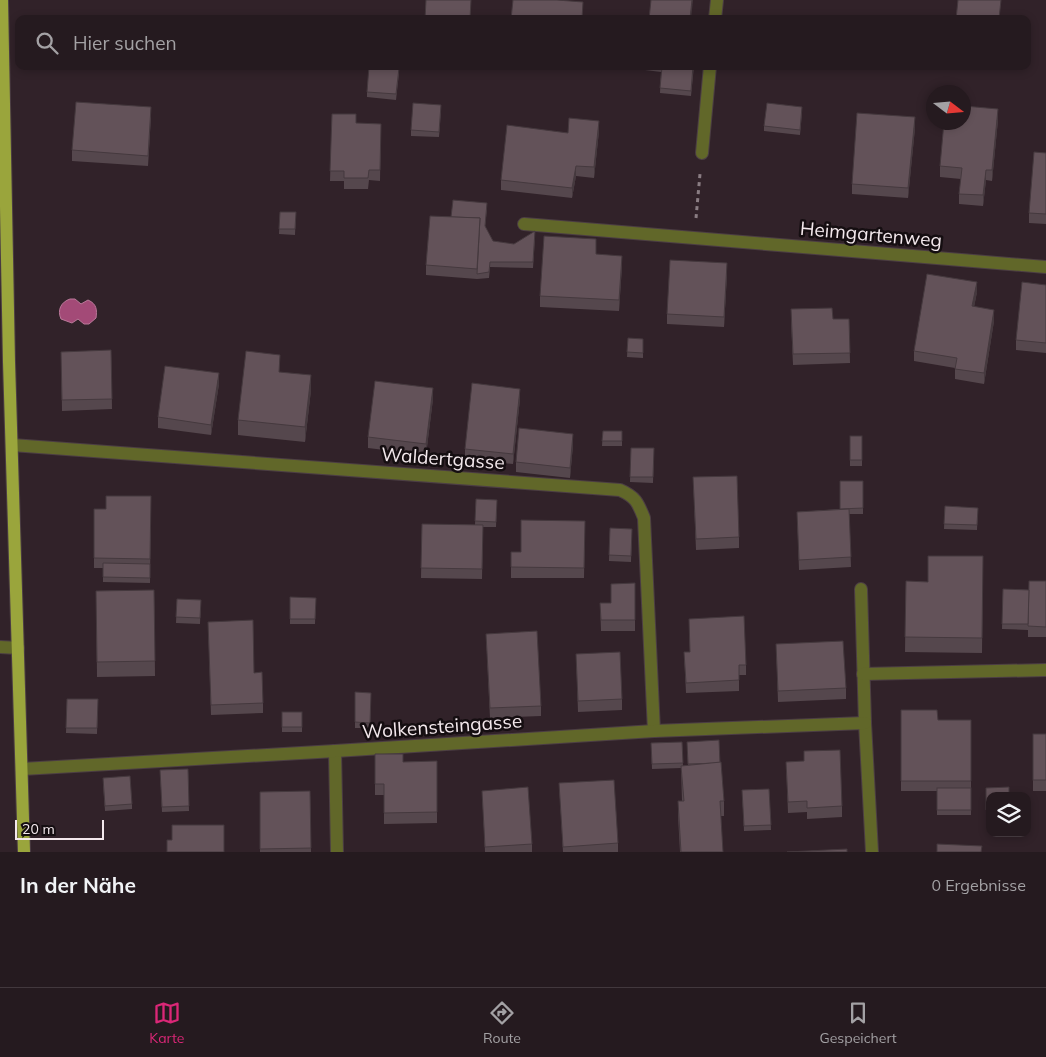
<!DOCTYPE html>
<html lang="de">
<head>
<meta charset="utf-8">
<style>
	body { margin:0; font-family:Mulish,sans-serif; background:#31272c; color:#f1f3f6 }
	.controls { position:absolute; right:15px; bottom:15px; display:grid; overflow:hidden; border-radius:10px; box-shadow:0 2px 8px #0003 }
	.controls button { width:45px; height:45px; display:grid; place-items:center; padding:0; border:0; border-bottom:1px solid #42383d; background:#251a1f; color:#f1f3f6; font:25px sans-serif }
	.compass { position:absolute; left:926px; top:85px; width:45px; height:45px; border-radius:50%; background:#251a1f; box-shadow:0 2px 8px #0003; rotate:106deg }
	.scale { position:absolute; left:15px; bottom:12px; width:89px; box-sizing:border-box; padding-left:5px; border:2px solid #f3e8ec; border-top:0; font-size:14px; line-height:18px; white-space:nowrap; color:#f3e8ec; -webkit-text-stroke:4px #150e11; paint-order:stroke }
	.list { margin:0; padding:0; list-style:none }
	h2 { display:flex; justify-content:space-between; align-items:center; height:65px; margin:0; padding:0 20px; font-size:21px }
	h2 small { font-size:16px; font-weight:400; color:#a3a1a4 }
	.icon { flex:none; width:28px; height:28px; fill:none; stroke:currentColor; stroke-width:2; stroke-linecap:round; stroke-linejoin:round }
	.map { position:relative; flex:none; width:1046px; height:852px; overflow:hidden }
	.search { position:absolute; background:#251a1f; box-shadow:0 2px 8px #0003; left:15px; right:15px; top:15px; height:55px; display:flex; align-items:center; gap:12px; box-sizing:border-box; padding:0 18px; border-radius:10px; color:#a3a1a4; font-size:19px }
	.sheet { height:135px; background:#251a1f }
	nav { display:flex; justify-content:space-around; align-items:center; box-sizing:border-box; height:70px; border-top:1px solid #42383d; background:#251a1f; font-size:14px; color:#a3a1a4 }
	nav a { display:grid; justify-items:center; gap:2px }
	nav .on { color:#db2777 }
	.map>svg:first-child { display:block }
</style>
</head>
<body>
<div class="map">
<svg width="1046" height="852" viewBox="0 0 1046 852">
	<rect width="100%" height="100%" fill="#312229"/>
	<path fill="#a34a77" stroke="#bb799a" d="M 70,299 L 75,299 L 81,304 L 88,300 C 97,304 97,310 96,318 L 89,324 L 84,324 L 78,319 L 72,323 L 61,319 C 57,310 61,302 70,299 Z"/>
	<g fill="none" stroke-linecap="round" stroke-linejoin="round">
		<g stroke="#4c3e44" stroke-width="14">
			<g id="minor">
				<polyline points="715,19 717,0"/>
				<polyline points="702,153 710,66"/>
				<polyline points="524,224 1046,267"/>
				<path d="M 12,445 L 620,490 C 636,497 638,503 644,518 L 654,731"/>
				<polyline points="861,589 865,723 872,852"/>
				<polyline points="0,647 18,648"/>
				<polyline points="863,674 1046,670"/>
				<polyline points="335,751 337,852"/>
				<polyline points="22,769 335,751 654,731 865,723"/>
			</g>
		</g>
		<g stroke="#4c3e44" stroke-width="14">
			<polyline id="major" points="2,0 9,362 24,852"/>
		</g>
		<polyline stroke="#8a7d83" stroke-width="3" stroke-dasharray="4 4" stroke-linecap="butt" points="696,218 700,174"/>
		<use href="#minor" stroke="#616729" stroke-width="12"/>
		<use href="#major" stroke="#9aa53c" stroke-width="12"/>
	</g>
	<g fill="#55474d">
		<polygon points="645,66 694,66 691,96 660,93 661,72 645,70"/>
		<polygon points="399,73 396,100 367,97 367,92"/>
		<polygon points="441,110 439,137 411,136 411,130"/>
		<polygon points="802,112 800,135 764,131 764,126"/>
		<polygon points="332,114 356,123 381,124 380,181 369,180 368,189 344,189 344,181 330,181"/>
		<polygon points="151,117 148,166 72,161 72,150"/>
		<polygon points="998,120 992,181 986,180 983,206 959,204 959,194 961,179 940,177 940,166"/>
		<polygon points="915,128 908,198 852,194 852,184"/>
		<polygon points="599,131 594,178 576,176 572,198 501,190 501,180 568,133"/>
		<polygon points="1046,153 1046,224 1029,223 1029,213"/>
		<polygon points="487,209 485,226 493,241 514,244 535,237 533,268 490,267 489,278 477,279 426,275 426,265 451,217"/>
		<polygon points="280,212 296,212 295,235 279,234"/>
		<polygon points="622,266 619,311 540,307 540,296"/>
		<polygon points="727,274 724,327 667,324 667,314"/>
		<polygon points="1046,285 1046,353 1016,350 1016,340"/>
		<polygon points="977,292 974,307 994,321 984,384 955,379 955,368 914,361 914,351"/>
		<polygon points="833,319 849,319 850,363 793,365 791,320"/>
		<polygon points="628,338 643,339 643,358 627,357"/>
		<polygon points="111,350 112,409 62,411 61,352"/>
		<polygon points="280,372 311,390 305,442 238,435 238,420"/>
		<polygon points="219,384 211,435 158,428 158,417"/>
		<polygon points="433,399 426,455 368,448 368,437"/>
		<polygon points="520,399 513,464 465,459 465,449"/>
		<polygon points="603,431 622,431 622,446 602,446"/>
		<rect x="850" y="436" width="12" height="30"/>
		<polygon points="573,445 570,478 516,472 516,462"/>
		<polygon points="631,448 654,448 653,483 630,482"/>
		<polygon points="693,477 739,537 739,548 696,550"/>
		<polygon points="840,481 863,481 863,514 849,514 851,567 799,570 797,512 840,509"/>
		<polygon points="151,496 150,583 103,582 103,568 94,568 94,509 106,509"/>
		<polygon points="476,499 497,500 496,527 483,527 482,579 421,578 422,524 475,525"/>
		<polygon points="945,506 978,508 977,530 944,529"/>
		<polygon points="585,521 584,578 511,578 511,552 521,552"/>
		<polygon points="610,528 632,529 631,562 609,561"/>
		<polygon points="983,556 982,653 905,652 906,581 928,582"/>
		<polygon points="1046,581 1046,637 1028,637 1028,629 1028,630 1002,629 1003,589 1029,590"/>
		<polygon points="635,583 635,631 601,631 600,603 611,603"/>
		<polygon points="154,590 155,676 97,677 96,591"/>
		<polygon points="290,597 316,598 315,624 290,624"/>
		<polygon points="177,599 201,600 200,624 176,623"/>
		<polygon points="689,619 746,665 746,675 739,675 739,691 686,693 684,652 690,652"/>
		<polygon points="208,622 254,673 263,703 263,713 211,715"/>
		<polygon points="486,634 541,706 541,716 490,718"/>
		<polygon points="776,644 846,688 846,699 778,702"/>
		<polygon points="576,654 622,699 622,710 578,712"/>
		<polygon points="355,692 371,693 370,728 355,728"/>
		<polygon points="67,699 98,699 97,734 66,733"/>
		<polygon points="901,710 938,720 971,720 971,815 937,815 937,791 901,791"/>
		<rect x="282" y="712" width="20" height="20"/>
		<rect x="1033" y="734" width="13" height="57"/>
		<polygon points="682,742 683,766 688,765 687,742 720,763 724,801 724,816 720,816 723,852 680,852 678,816 678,801 682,801 681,768 652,769 651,743"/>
		<polygon points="804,751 842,806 842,817 807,819 807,812 788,813 786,762 804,761"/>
		<polygon points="375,754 403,762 437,761 437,823 384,824 384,795 375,795"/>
		<polygon points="188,769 189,811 162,812 160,770"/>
		<polygon points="103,783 132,804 132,809 105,811"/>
		<polygon points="559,783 618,843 618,852 563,852"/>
		<polygon points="986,788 990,796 990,815 986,815"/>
		<polygon points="769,789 771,830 744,831 742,790"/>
		<polygon points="310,791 311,852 260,852 260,792"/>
		<polygon points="482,791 532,844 532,852 485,852"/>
		<rect x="993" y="833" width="16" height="3"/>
	</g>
	<g fill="#45393e">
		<polygon points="692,0 693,0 691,19 690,19"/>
		<polygon points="998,109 998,120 992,181 992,170"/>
		<polygon points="915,117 915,128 908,198 908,188"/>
		<polygon points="599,121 599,131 594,178 594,167"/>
		<polygon points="576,166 576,176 572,198 572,188"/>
		<polygon points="986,170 986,180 983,206 983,195"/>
		<polygon points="622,256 622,266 619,311 619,300"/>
		<polygon points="727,263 727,274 724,327 724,317"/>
		<polygon points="977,282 977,292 972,317 972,306"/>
		<polygon points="994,310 994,321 984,384 984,373"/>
		<polygon points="219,373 219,384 211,435 211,425"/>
		<polygon points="311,375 311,390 305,442 305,427"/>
		<polygon points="433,388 433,399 426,455 426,444"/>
		<polygon points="520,389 520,399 513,464 513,454"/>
		<polygon points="573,434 573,445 570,478 570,468"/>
	</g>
	<g fill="#635259" stroke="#45393e">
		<polygon points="426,0 471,0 470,19 425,19"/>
		<polygon points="513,0 557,0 583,2 582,19 511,19"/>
		<polygon points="651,0 692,0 690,19 649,19"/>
		<polygon points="958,0 1001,0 999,19 956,19"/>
		<polygon points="369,66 384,66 399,68 396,94 367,92"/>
		<polygon points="685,66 693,66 691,91 660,88 662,67 685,69"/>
		<polygon points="76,102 151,107 148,156 72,150"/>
		<polygon points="413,103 441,105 439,132 411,130"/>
		<polygon points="767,103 802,107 800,130 764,126"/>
		<polygon points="964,106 998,109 992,170 986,170 983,195 959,194 962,168 940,166 944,122 964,122"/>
		<polygon points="857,113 915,117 908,188 852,184"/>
		<polygon points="332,114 356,114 356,123 381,124 380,170 369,170 368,178 344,178 344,171 330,171"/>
		<polygon points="569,118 599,121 594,167 576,166 572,188 501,180 507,125 568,133"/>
		<polygon points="1034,152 1046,153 1046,214 1029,213"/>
		<polygon points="453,200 487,203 485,226 493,241 514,244 535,231 533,262 490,262 489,272 477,274 480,218 451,217"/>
		<polygon points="280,212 296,212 295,229 279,229"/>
		<polygon points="430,216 480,218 477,269 426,265"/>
		<polygon points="544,236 596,239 596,254 622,256 619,300 540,296"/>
		<polygon points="670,260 727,263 724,317 667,314"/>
		<polygon points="927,274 977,282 972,306 994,310 984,373 955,369 957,358 914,351"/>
		<polygon points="1022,282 1046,285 1046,343 1016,340"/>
		<polygon points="832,308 833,319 849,319 850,353 793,354 791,309"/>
		<polygon points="628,338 643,339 643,353 627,352"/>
		<polygon points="111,350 112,399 62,400 61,352"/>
		<polygon points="246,351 280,355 279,372 311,375 305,427 238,420"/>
		<polygon points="165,366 219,373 211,425 158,417"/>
		<polygon points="375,381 433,388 426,444 368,437"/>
		<polygon points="472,383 520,389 513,454 465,449"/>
		<polygon points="519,428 573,434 570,468 516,462"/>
		<polygon points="603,431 622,431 622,441 602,441"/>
		<rect x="850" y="436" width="12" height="24"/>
		<polygon points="631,448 654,448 653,477 630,477"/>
		<polygon points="737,476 739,537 696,539 693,477"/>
		<polygon points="840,481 863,481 863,508 840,509"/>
		<polygon points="106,496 151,496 150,559 94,558 94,509 106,509"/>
		<polygon points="476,499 497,500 496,522 475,521"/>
		<polygon points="945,506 978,508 977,525 944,524"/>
		<polygon points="849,509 851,557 799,560 797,512"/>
		<polygon points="521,520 585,521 584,568 511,567 511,552 521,552"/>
		<polygon points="422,524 483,525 482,569 421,568"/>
		<polygon points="610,528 632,529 631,556 609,555"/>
		<polygon points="928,556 983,556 982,638 905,637 906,581 928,582"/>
		<polygon points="103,563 150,564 150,578 103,577"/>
		<polygon points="1029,581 1046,581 1046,627 1028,626"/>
		<polygon points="635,583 635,620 601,620 600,603 611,603 611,584"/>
		<polygon points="1003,589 1029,590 1028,624 1002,624"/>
		<polygon points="154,590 155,661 97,662 96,591"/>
		<polygon points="290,597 316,598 315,619 290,619"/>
		<polygon points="177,599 201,600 200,618 176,617"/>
		<polygon points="744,616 746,665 739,665 739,680 686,683 684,652 690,652 689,619"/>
		<polygon points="253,620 254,673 262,672 263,703 211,705 208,622"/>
		<polygon points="537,631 541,706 490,708 486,634"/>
		<polygon points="843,641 846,688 778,691 776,644"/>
		<polygon points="620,652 622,699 578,701 576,654"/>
		<polygon points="355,692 371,693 370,723 355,722"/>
		<polygon points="67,699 98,699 97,728 66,728"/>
		<polygon points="901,710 937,710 938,720 971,720 971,781 901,781"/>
		<rect x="282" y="712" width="20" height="15"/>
		<rect x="1033" y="734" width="13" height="46"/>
		<polygon points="719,740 720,763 688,764 687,742"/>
		<polygon points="682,742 683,763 652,764 651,743"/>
		<polygon points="840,750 842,806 807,808 807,801 788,802 786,762 804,761 804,751"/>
		<polygon points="375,754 403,754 403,762 437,761 437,812 384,813 384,784 375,784"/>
		<polygon points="721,762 724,801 720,801 723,852 681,852 678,801 684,801 681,766"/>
		<polygon points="188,769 189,806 162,807 160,770"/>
		<polygon points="130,776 132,804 105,806 103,778"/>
		<polygon points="614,780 618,843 563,847 559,783"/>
		<polygon points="528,787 532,844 485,847 482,791"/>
		<polygon points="1009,787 1009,796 990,796 990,809 986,810 986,788"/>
		<rect x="937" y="788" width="34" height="22"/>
		<polygon points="769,789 771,825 744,826 742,790"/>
		<polygon points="310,791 311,848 260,849 260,792"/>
		<polygon points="172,825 224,825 224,852 167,852 167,840 172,840"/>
		<polygon points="937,844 982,846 981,852 937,852"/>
		<polygon points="847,849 847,852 787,852"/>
	</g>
	<g text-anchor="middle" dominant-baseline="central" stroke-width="5" stroke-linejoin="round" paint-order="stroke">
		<g font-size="19" fill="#f3e8ec" stroke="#150e11">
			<text transform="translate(871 234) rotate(5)">Heimgartenweg</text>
			<text transform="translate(443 458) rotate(4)">Waldertgasse</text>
			<text transform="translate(442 726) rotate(-4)">Wolkensteingasse</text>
		</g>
	</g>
</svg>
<div class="controls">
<button><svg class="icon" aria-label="layers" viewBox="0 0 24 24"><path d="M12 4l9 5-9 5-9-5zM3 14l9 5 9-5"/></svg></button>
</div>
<svg class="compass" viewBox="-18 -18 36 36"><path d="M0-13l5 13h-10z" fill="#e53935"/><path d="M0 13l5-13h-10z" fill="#a3a1a4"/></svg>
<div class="scale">20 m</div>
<div class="search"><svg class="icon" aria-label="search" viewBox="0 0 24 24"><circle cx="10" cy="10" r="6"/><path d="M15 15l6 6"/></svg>Hier suchen</div>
</div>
<section class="sheet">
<h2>In der Nähe<small>0 Ergebnisse</small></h2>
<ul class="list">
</ul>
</section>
<nav>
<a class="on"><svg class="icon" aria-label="map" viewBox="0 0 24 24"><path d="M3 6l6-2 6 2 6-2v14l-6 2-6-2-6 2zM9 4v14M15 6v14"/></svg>Karte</a>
<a><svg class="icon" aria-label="directions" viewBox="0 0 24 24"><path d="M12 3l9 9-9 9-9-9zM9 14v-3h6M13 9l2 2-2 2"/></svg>Route</a>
<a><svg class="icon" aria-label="saved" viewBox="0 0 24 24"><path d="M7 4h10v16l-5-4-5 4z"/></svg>Gespeichert</a>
</nav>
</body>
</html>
